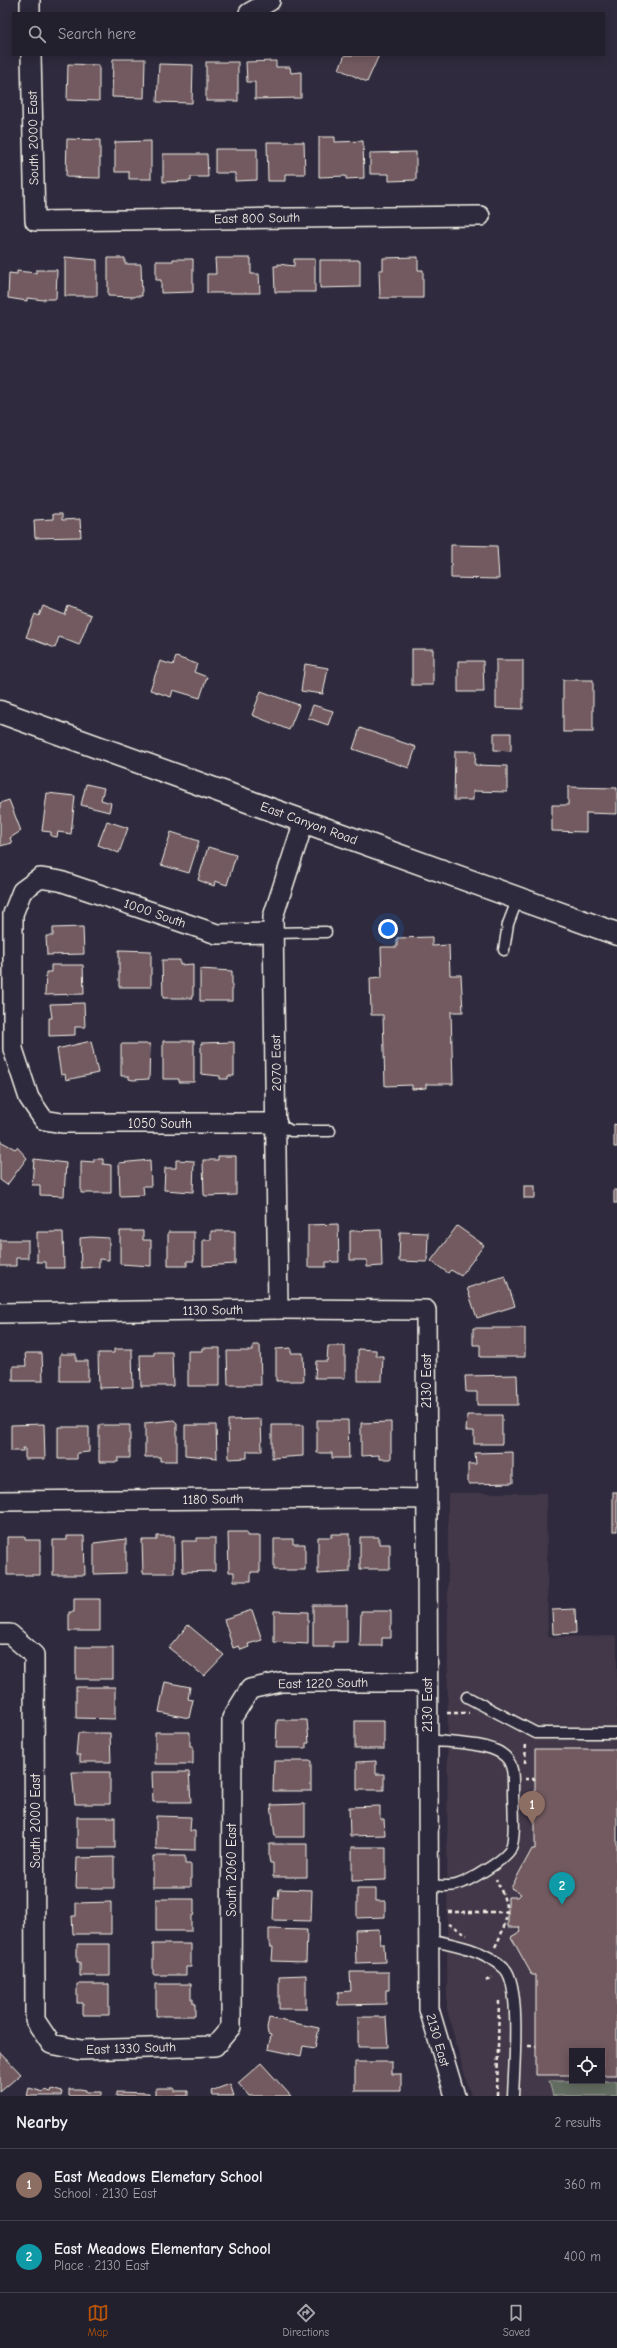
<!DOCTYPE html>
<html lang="en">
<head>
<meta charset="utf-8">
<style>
	body { margin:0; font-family:"Comic Neue",sans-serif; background:#2f2d3a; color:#f1f3f6 }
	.controls { position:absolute; right:12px; bottom:12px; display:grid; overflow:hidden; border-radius:0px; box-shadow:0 2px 10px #0003 }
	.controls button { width:36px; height:36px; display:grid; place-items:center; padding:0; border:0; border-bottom:1px solid #403e4a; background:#23202e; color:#f1f3f6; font:20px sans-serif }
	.you { position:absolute; left:388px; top:929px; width:14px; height:14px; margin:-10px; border:3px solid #fff; border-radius:50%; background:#1a73e8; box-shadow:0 0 0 6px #1a73e833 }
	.badge { display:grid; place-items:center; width:26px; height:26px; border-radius:50%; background:#b45309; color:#fff; font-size:13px; font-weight:700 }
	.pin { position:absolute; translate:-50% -33px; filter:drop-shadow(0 1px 2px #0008) }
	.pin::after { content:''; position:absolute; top:21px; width:14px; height:12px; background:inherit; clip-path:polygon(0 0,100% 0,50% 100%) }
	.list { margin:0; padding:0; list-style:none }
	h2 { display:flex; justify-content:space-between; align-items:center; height:52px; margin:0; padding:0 16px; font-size:17px }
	h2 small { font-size:13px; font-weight:400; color:#a3a3aa }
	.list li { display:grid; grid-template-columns:26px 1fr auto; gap:12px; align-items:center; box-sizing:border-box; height:72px; padding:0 16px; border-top:1px solid #403e4a }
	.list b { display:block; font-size:15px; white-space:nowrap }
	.list p { margin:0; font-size:13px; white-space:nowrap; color:#a3a3aa }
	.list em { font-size:13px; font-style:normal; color:#a3a3aa }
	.icon { flex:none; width:22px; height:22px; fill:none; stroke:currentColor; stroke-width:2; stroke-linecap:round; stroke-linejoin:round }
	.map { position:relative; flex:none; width:617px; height:2096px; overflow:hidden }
	.search { position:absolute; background:#23202e; box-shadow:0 2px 10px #0003; left:12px; right:12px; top:12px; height:44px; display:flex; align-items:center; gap:10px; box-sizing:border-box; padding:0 14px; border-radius:0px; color:#a3a3aa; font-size:15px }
	.sheet { height:196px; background:#23202e }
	nav { display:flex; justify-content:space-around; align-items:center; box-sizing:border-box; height:56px; border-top:1px solid #403e4a; background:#23202e; font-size:11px; color:#a3a3aa }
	nav a { display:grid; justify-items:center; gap:2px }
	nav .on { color:#b45309 }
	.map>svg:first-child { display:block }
</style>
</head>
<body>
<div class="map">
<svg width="617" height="2096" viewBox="0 0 617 2096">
	<rect width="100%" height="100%" fill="#2f2a3d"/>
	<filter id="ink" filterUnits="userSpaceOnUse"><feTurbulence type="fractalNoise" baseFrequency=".025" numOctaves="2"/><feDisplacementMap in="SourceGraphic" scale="8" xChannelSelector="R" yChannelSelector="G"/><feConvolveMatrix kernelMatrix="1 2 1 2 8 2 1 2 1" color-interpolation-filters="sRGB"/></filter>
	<g filter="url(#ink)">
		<path fill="#433848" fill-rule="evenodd" d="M 448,1493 L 546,1493 L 548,1637 L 617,1636 L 617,2096 L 471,2096 L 463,2069 L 447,2010 ZM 572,2051 L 602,2051 L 602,2081 L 572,2081 Z"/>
		<polygon fill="#636c60" stroke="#acaea4" points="549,2081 617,2081 617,2096 553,2096"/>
		<g fill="#725a61" stroke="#f4f1e8">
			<polygon points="345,55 379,55 367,82 339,69"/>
			<polygon points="113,59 145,59 144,98 112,97"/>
			<polygon points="276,61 276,67 290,67 291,73 301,72 301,98 255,99 255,82 247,82 246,62"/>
			<rect x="206" y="62" width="32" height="39"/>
			<polygon points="68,64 99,65 99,101 67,100"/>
			<polygon points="159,64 193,65 192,103 157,102"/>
			<polygon points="319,137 335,137 335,142 363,141 364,178 346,179 346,176 319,177"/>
			<polygon points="67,139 100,140 100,178 66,177"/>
			<polygon points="151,141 151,179 129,179 129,172 115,172 115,142"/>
			<polygon points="267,142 304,142 305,174 285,174 285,181 268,181"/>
			<polygon points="215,149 257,149 257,180 235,181 235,173 215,173"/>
			<polygon points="416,152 416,180 389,181 389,174 370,174 370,153"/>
			<polygon points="163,154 207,154 208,177 191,177 191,181 163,182"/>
			<polygon points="65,257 97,260 97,296 65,296"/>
			<polygon points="418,257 418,270 423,270 423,298 380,298 379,270 383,270 383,258"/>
			<polygon points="108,258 125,258 125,264 141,264 142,296 135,296 135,297 108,296"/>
			<polygon points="215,258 251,258 251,274 259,274 260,293 207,293 207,274 216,274"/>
			<polygon points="173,259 193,259 193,292 161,293 161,280 156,280 156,261 173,261"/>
			<polygon points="294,259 315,259 315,292 275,292 274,266 278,266 278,264 294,266"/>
			<polygon points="320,260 360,260 360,287 320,288"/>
			<polygon points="36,270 57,270 56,299 44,299 44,300 27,298 27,301 8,298 9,273 17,274 17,271 36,273"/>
			<polygon points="53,514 62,514 62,520 80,519 81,537 35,538 34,520 53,519"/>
			<polygon points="451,545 497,546 499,579 451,578"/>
			<polygon points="43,606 65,615 68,606 91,615 79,645 59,637 55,648 26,637 35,614 39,616"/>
			<rect x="412" y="649" width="21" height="36"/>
			<polygon points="176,657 197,664 194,672 207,677 200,698 173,690 171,697 150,690 160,661 173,665"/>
			<polygon points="496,660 523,660 523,709 496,708"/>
			<polygon points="458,661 483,661 484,692 458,692"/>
			<polygon points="305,664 328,668 323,694 301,691"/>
			<rect x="563" y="680" width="30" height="52"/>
			<polygon points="261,691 299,705 289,730 252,715"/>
			<polygon points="313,705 333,711 328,725 308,718"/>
			<polygon points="360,728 416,747 409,768 353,749"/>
			<polygon points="494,733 511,733 511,751 494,750"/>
			<polygon points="455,751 476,751 475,765 507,766 507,792 473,791 473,800 454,800"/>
			<polygon points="86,784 104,788 101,800 111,803 109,812 81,805"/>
			<polygon points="568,787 617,788 617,814 586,813 586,832 552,831 552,805 568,805"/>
			<polygon points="47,793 75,796 71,834 58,832 57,837 51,836 51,832 42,831"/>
			<polygon points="9,800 21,831 10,838 12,843 0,846 0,803"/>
			<polygon points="107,821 128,828 119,853 98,845"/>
			<polygon points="171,832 199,841 189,873 161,865"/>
			<polygon points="208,847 236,855 227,885 215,881 214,886 198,880"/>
			<polygon points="83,927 84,954 47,955 46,936 53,936 53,928"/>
			<polygon points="432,937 432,946 449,945 450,975 461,975 463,1012 451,1012 453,1084 426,1084 426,1088 412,1089 412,1085 385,1086 383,1015 371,1015 370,978 382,977 381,947 397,947 397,938"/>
			<polygon points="119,950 151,951 151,987 119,987"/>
			<polygon points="162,960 180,960 180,965 193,964 193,998 163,998"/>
			<polygon points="51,965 83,965 84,994 45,995 46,972 51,972"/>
			<polygon points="200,969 232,971 232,1001 200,1001"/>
			<polygon points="84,1003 85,1027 75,1027 75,1035 49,1036 49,1018 52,1018 50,1004"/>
			<polygon points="91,1041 98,1073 66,1080 65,1074 61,1075 57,1049"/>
			<polygon points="163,1041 194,1041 194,1082 179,1082 179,1079 163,1079"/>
			<polygon points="234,1042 234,1076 228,1076 228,1079 220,1079 220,1076 201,1074 201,1043"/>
			<polygon points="121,1044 150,1044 149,1079 133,1080 129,1079 129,1076 121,1076"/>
			<polygon points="614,1124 617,1125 617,1147 614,1147"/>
			<polygon points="0,1141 15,1149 17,1147 27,1158 7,1185 0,1180"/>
			<polygon points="218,1156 236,1156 236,1195 206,1196 204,1195 203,1160 218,1160"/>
			<polygon points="34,1159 66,1163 64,1196 40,1195 40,1185 32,1185"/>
			<polygon points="94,1159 103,1159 103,1164 111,1165 111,1193 81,1193 81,1161 94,1162"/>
			<polygon points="150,1160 151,1186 143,1186 144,1195 120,1196 119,1163"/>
			<polygon points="176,1160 194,1161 193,1192 164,1190 165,1168 176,1168"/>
			<rect x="524" y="1186" width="11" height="12"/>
			<rect x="614" y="1190" width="3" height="13"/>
			<polygon points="338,1224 339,1262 326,1262 326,1267 308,1267 308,1225"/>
			<polygon points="457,1226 484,1245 461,1276 451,1270 448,1273 431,1261"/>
			<polygon points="381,1230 382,1266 367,1267 367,1260 350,1260 350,1231"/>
			<polygon points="120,1231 143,1231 143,1240 151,1240 151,1266 120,1264"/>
			<polygon points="211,1231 235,1231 235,1264 203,1266 203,1240 211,1240"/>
			<polygon points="37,1232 63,1232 64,1268 46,1268 46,1262 37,1262"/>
			<polygon points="168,1232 194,1232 194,1261 187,1261 187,1266 168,1266"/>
			<polygon points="400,1232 428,1233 427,1262 399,1261"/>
			<polygon points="91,1237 109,1238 109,1260 99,1259 99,1267 81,1268 80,1238"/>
			<polygon points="0,1240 28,1240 28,1258 16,1258 16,1266 0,1266"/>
			<polygon points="505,1276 515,1306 477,1318 467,1288"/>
			<polygon points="473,1328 525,1328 525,1357 480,1357 480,1345 473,1345"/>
			<polygon points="253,1345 260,1345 261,1385 228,1385 227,1351 253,1351"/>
			<polygon points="328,1346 345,1346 345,1378 315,1378 316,1361 327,1361"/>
			<polygon points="202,1348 220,1348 220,1386 188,1386 188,1351 202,1351"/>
			<polygon points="291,1348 291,1353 303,1353 304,1381 276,1381 276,1349"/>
			<polygon points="114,1349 132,1349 133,1387 99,1388 98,1353 114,1353"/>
			<polygon points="358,1349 376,1350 376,1356 383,1356 382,1381 358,1381"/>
			<polygon points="154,1352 172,1352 173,1386 141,1386 140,1355 154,1355"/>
			<polygon points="25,1353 42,1353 43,1381 13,1381 13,1366 26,1366"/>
			<polygon points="60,1354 76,1354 76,1361 88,1361 88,1381 60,1381"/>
			<polygon points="517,1375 518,1405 477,1405 477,1392 466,1392 465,1376"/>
			<polygon points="467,1415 502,1415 502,1444 474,1444 474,1431 466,1431"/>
			<polygon points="261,1419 262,1451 247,1451 247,1458 229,1459 228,1420"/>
			<polygon points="174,1420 177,1423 177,1461 160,1461 160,1457 145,1457 145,1423"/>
			<polygon points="317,1420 348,1420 349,1458 332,1458 332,1453 317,1453"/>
			<polygon points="391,1422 391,1459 379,1459 379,1455 361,1456 361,1423"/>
			<polygon points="44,1424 45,1459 25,1459 25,1448 23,1448 23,1451 11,1451 11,1425"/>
			<polygon points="99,1425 130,1425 130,1458 118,1458 118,1462 99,1462"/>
			<polygon points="185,1425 216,1425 217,1458 185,1455"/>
			<polygon points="272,1425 303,1425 303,1456 272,1458"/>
			<polygon points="58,1427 89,1427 89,1452 77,1453 77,1459 58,1459"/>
			<polygon points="513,1452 513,1483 468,1484 468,1464 476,1464 475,1453"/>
			<rect x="613" y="1492" width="4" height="39"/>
			<polygon points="228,1532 247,1532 247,1536 260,1536 260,1572 251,1572 251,1581 234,1581 234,1572 229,1572"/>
			<polygon points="332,1534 350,1534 350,1572 318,1574 318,1537 332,1537"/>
			<polygon points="67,1536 84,1536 85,1575 53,1575 53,1540 67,1540"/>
			<polygon points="157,1536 174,1536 174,1573 143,1573 142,1540 157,1540"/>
			<polygon points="7,1537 25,1537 25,1540 40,1540 40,1575 7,1575"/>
			<polygon points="360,1537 379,1537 379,1544 390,1544 390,1569 360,1569"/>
			<polygon points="197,1538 215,1538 215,1571 183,1572 182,1541 197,1541"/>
			<polygon points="126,1539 126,1573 94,1574 94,1543"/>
			<polygon points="274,1539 293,1539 293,1544 305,1544 305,1570 274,1570"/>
			<polygon points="74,1599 100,1599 100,1631 69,1631 69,1612 74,1612"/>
			<polygon points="313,1605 347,1605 347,1642 333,1642 333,1647 313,1647"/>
			<polygon points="575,1609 576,1633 553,1634 552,1610"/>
			<polygon points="252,1610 262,1640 248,1644 249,1647 241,1650 239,1646 233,1648 224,1619"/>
			<polygon points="274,1611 308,1612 308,1644 274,1642"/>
			<polygon points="361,1611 391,1611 391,1638 382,1638 382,1646 360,1646"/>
			<polygon points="188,1625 224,1655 204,1676 169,1648"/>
			<rect x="76" y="1647" width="37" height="32"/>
			<polygon points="165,1682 190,1687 188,1699 193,1700 189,1718 159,1712"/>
			<polygon points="76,1687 115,1687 115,1719 76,1718"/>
			<polygon points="277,1720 307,1720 309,1743 306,1743 306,1748 276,1748"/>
			<rect x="355" y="1721" width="29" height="28"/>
			<polygon points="155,1732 190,1732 190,1746 193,1746 193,1764 155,1764"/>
			<polygon points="78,1733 110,1733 111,1762 80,1762 80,1755 76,1755"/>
			<polygon points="535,1749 617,1749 617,2075 602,2075 602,2051 572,2051 572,2075 536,2075 536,1975 532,1975 511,1937 521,1931 519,1927 508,1927 508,1897 518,1897 521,1894 511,1888 532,1849 535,1849"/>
			<polygon points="274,1761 311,1761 311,1791 273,1791"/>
			<polygon points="376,1761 376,1774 384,1774 384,1790 357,1790 357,1762"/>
			<polygon points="72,1772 110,1772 110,1804 75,1804"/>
			<polygon points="152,1772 189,1772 191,1802 153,1802"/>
			<polygon points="305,1804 305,1837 275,1837 271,1805"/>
			<polygon points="380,1806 380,1819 384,1819 385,1835 350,1836 349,1807"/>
			<polygon points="156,1816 191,1817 190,1831 195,1831 195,1850 156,1849"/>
			<rect x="77" y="1817" width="38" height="31"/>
			<polygon points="269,1844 307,1844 307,1877 273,1877 273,1863 270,1863 269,1858"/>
			<polygon points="352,1847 386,1847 386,1880 352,1881"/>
			<polygon points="153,1856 185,1856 185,1864 191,1864 191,1887 153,1887"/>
			<polygon points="114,1857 114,1888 76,1888 77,1858"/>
			<polygon points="279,1889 312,1890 311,1921 273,1920 274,1898 278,1898"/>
			<polygon points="357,1889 376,1889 376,1901 385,1901 385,1917 357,1918"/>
			<polygon points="156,1899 194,1899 194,1912 193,1916 191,1916 191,1931 156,1931"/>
			<polygon points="111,1902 111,1934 73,1934 72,1916 76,1916 76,1903"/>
			<polygon points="269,1929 307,1930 306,1962 272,1961 273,1947 270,1947 269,1943"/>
			<polygon points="379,1929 380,1944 384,1944 385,1962 356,1963 355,1930"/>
			<polygon points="77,1944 110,1944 110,1976 80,1976 80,1962 77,1962"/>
			<polygon points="153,1944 191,1944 191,1967 186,1967 186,1975 153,1975"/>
			<polygon points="350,1972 389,1972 389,1990 386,1990 386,2004 338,2005 338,1992 351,1991"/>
			<polygon points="306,1975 306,2009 279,2009 279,1976"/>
			<polygon points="77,1984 109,1984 109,2015 83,2015 83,2003 77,2003"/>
			<polygon points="156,1984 191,1984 191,1999 193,1999 193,2004 195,2004 195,2016 156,2016"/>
			<polygon points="358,2017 386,2017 388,2047 358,2047"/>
			<polygon points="269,2018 319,2028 315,2048 303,2046 301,2056 268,2049 271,2035 268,2034 267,2028"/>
			<polygon points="0,2052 21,2074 0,2092"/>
			<polygon points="355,2062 392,2062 392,2074 401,2074 401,2091 355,2091"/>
			<polygon points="261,2063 291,2096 249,2096 238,2083"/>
			<polygon points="230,2084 234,2096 213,2096 211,2091"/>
			<polygon points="29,2088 44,2092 45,2090 51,2092 52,2089 62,2092 61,2096 27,2096"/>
			<polygon points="156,2088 174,2088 174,2091 188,2091 188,2096 156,2096"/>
			<polygon points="69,2089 80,2089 86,2090 86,2092 101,2092 101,2096 69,2096"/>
			<polygon points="116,2092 149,2093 149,2096 116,2096"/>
		</g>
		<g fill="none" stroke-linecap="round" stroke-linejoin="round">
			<g stroke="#f4f1e8" stroke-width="13">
				<g id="service">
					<polyline points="272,933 326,932"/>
					<polyline points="504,950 508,924 518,898"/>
					<polyline points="277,1123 291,1131 330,1131"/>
					<polyline points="467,1697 536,1733 617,1733"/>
					<path d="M 427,1740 C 447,1743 486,1742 502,1754 C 515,1762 513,1780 513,1793 C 513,1807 516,1835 511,1848 C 507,1859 468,1882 456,1885 C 448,1887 437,1885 428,1886"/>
					<path d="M 428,1939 C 453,1944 486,1950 505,1969 C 521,1986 514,2070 513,2096"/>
				</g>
			</g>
			<g stroke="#f4f1e8" stroke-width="22">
				<g id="minor">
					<polyline points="30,0 30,13"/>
					<polyline points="249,13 270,1"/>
					<polyline points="31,55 35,221 480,216"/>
					<polyline points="272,933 217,934 60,881 40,878 22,891 13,914 13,1049 29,1098 44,1120 62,1123 277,1123"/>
					<polyline points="278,1309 273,917 304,821"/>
					<polyline points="0,1313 278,1309 426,1310 429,2009 455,2096"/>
					<polyline points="0,1501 362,1498 426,1499"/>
					<polyline points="0,1634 10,1634 34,1655 35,2020 51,2044 81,2050 215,2046 231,2027 232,1718 250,1689 281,1682 427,1682"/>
				</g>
			</g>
			<g stroke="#f4f1e8" stroke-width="25">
				<polyline id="secondary" points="0,712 617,934"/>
			</g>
			<g stroke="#f4f1e8" stroke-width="2.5" stroke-dasharray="4 3" stroke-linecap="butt">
				<polyline points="447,1713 469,1713"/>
				<polyline points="525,1763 526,1742"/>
				<polyline points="525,1779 535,1779"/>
				<polyline points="448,1912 508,1912"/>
				<polyline points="448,1924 467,1934"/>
				<path d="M 495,1947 C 510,1918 510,1908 496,1879"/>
				<polyline points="486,1981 492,1977"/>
				<polyline points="528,2046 536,2046"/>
				<polyline points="497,2096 499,1999"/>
			</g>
			<use href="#service" stroke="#2f2a3d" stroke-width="10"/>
			<use href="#minor" stroke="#2f2a3d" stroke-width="19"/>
			<use href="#secondary" stroke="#2f2a3d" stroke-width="22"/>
		</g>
	</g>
	<g text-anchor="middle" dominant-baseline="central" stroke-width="3" stroke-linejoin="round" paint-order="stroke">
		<g font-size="13" fill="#f4f1e8" stroke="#2f2a3d">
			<text transform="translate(33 138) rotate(-91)">South 2000 East</text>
			<text transform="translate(257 218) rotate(-1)">East 800 South</text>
			<text transform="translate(309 823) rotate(20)">East Canyon Road</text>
			<text transform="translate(155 913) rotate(19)">1000 South</text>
			<text transform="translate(276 1063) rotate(-91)">2070 East</text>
			<text x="160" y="1123">1050 South</text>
			<text transform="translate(213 1310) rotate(-1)">1130 South</text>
			<text transform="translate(426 1381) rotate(-90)">2130 East</text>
			<text transform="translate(213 1499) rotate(-1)">1180 South</text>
			<text transform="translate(323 1683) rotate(-1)">East 1220 South</text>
			<text transform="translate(427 1705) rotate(-90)">2130 East</text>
			<text transform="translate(35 1821) rotate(-90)">South 2000 East</text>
			<text transform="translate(231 1870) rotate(-90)">South 2060 East</text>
			<text transform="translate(438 2040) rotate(74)">2130 East</text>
			<text transform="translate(131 2048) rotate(-2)">East 1330 South</text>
		</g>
	</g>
</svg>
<div class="controls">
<button><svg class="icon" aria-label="locate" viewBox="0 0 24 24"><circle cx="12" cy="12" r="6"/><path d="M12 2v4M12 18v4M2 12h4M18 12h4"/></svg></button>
</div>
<div class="you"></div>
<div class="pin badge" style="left:532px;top:1824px;background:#8d6e63">1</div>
<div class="pin badge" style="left:562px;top:1905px;background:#0f9aa8">2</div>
<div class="search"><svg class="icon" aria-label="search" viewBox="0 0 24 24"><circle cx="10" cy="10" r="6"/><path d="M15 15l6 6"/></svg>Search here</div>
</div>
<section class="sheet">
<h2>Nearby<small>2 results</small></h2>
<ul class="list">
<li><span class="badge" style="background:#8d6e63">1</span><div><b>East Meadows Elemetary School</b><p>School · 2130 East</p></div><em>360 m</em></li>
<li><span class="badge" style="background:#0f9aa8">2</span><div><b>East Meadows Elementary School</b><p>Place · 2130 East</p></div><em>400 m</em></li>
</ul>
</section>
<nav>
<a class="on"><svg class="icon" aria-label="map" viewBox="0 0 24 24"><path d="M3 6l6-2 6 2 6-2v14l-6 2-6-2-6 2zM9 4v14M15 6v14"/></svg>Map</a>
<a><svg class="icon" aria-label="directions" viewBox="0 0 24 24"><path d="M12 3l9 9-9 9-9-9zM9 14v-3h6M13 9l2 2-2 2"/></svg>Directions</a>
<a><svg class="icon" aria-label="saved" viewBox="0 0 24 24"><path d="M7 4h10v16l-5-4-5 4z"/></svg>Saved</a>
</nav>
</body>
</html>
